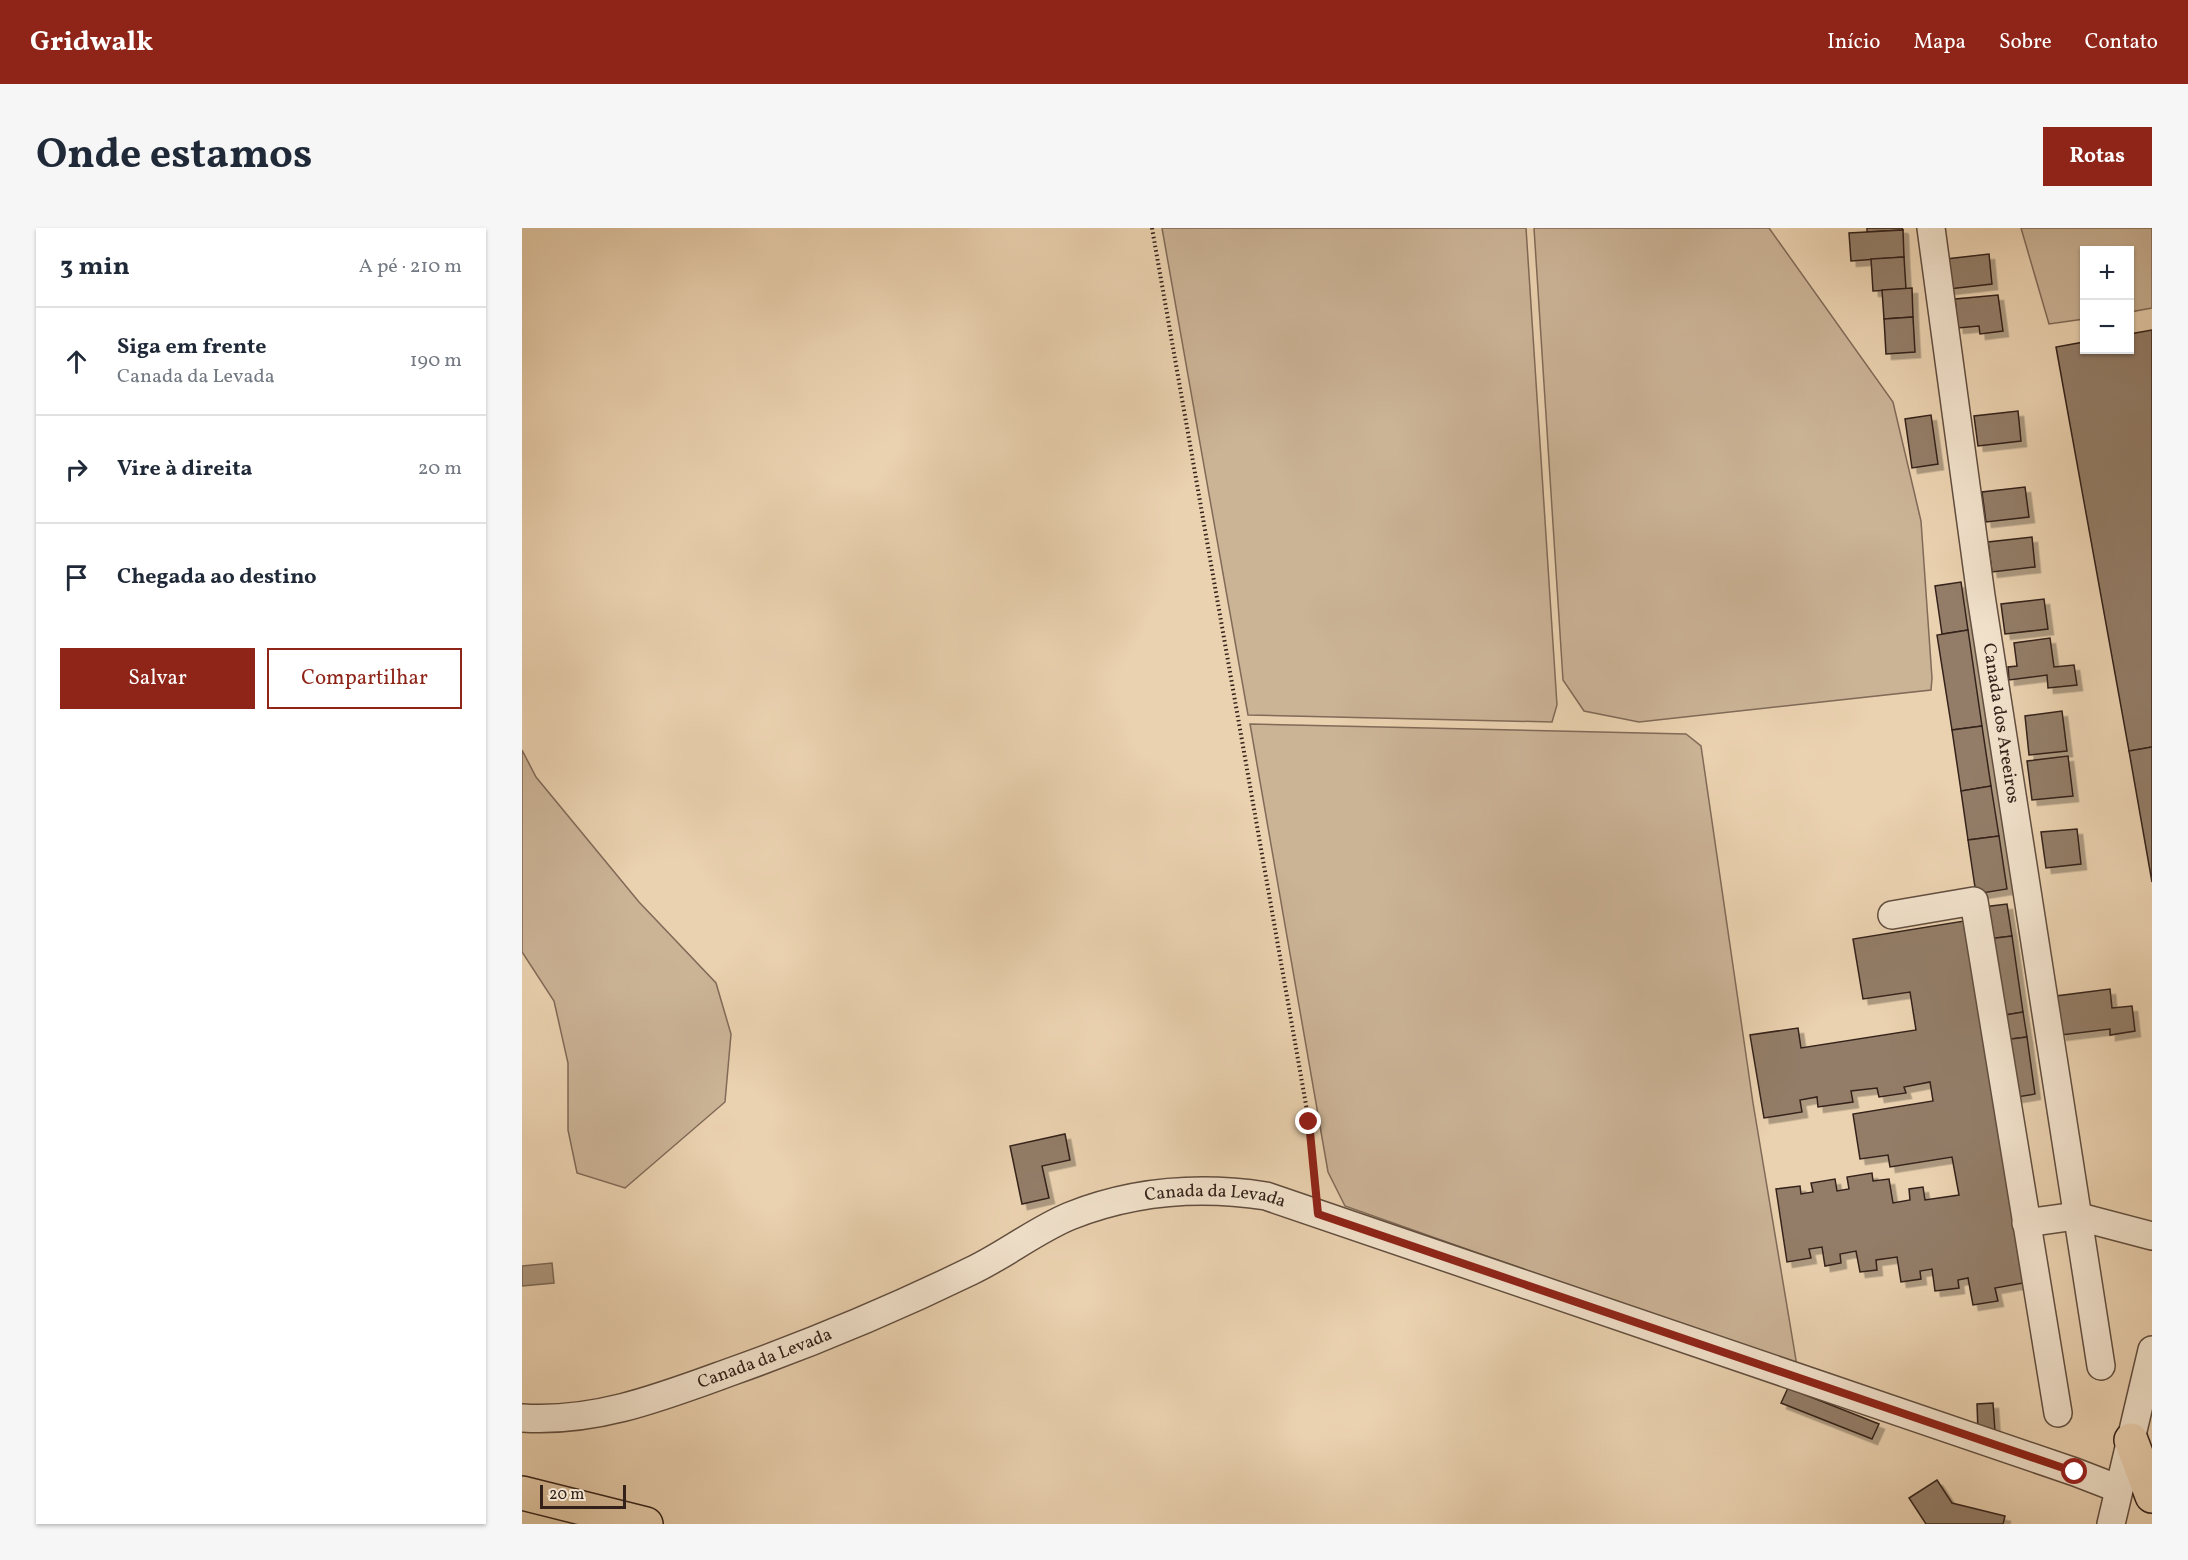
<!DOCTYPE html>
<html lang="pt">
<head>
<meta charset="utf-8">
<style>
	body { margin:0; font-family:Vollkorn,serif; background:#f6f6f7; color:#1f2937 }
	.controls { position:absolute; right:18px; top:18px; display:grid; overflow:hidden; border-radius:0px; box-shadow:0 2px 4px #0004 }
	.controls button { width:54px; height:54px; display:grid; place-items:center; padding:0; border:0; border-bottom:2px solid #e0e1e3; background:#fff; color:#1f2937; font:30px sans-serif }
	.scale { position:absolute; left:18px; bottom:15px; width:86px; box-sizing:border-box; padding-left:6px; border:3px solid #34221a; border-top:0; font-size:16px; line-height:21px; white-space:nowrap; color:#34221a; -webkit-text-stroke:4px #f1e1cb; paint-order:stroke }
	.stop { position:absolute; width:18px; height:18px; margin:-14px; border:4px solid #8f2418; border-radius:50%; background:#fff }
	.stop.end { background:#8f2418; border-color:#fff; box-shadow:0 2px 6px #0008 }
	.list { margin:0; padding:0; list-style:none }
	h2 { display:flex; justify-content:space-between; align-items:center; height:78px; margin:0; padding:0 24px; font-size:26px }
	h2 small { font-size:20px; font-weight:400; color:#747a83 }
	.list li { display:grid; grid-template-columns:39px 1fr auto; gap:18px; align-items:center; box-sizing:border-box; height:108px; padding:0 24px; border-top:2px solid #e0e1e3 }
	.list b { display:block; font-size:22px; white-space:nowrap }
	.list p { margin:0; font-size:20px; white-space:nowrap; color:#747a83 }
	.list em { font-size:20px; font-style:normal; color:#747a83 }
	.actions { display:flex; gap:12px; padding:18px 24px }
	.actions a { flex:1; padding:14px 0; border:2px solid #8f2418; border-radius:0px; text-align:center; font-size:21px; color:#8f2418 }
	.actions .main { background:#8f2418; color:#fff }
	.icon { flex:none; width:33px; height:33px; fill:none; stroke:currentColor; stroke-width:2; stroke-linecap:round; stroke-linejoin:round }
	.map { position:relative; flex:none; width:1630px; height:1296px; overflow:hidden; border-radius:0px }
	header { display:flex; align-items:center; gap:36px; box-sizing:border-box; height:84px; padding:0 30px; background:#8f2418; color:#fff }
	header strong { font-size:28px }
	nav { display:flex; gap:33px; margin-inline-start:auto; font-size:21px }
	.intro { display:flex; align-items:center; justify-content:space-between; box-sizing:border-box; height:144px; padding:0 36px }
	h1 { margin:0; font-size:42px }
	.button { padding:15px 27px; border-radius:0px; background:#8f2418; color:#fff; font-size:21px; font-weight:700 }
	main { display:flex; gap:36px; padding:0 36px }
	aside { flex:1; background:#fff; border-radius:0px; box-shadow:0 2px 4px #0004 }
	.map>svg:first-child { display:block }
</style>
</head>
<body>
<header>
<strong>Gridwalk</strong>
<nav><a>Início</a><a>Mapa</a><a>Sobre</a><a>Contato</a></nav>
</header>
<div class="intro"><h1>Onde estamos</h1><a class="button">Rotas</a></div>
<main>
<aside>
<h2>3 min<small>A pé · 210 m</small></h2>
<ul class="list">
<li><svg class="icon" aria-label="ahead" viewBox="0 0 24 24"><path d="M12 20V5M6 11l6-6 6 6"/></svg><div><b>Siga em frente</b><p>Canada da Levada</p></div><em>190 m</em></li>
<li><svg class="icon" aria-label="right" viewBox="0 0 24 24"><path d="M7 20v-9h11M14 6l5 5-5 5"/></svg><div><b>Vire à direita</b></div><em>20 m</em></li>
<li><svg class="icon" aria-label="arrive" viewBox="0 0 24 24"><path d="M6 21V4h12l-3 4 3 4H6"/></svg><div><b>Chegada ao destino</b></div></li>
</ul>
<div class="actions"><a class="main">Salvar</a><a>Compartilhar</a></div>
</aside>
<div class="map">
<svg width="1630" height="1296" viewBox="0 0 1630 1296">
	<defs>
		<filter id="shadow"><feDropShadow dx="5.5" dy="5.5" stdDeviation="0" flood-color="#0004"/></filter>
	</defs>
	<rect width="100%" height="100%" fill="#ead1af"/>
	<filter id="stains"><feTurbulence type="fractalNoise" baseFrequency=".00333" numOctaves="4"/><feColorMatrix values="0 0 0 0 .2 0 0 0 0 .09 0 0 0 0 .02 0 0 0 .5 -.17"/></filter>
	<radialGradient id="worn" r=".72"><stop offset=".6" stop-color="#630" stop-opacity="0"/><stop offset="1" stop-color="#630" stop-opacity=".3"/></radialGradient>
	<g fill="#cbb396" stroke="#806a58" stroke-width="1.5">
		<polygon points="640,0 1004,0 1035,477 1030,494 726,487"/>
		<polygon points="1012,0 1247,0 1371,174 1399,293 1410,450 1409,462 1117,494 1062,483 1041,452"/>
		<polygon points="1499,0 1630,0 1630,80 1608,84 1608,22 1562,22 1562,91 1527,96"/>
		<polygon points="728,496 1164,506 1179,518 1231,875 1275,1138 823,978 806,944"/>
		<polygon points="0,522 14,549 117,674 194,755 209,806 203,874 103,960 55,945 46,902 46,835 32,773 0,724"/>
	</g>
	<polygon fill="#ac967c" stroke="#7c6855" stroke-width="1.5" points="30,1035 32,1055 0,1058 0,1038"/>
	<g fill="#937d67" stroke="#34221a" stroke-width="1.5" filter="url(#shadow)">
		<polygon points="1345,0 1380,0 1381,2 1345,4"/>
		<polygon points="1381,2 1382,29 1329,33 1327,5"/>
		<polygon points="1467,26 1470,56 1427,61 1424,31"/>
		<polygon points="1382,29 1384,61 1351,63 1349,31"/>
		<polygon points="1390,60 1391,89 1362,91 1360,62"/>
		<polygon points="1476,67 1481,103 1458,106 1457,98 1436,100 1433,71"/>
		<polygon points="1391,89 1393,124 1364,126 1362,91"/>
		<polygon points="1630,102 1630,519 1607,523 1534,119 1562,114 1562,122 1608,122 1608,106"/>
		<polygon points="1496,183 1499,213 1456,218 1452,188"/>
		<polygon points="1409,187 1416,236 1390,240 1383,191"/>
		<polygon points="1503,259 1507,289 1464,294 1460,264"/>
		<polygon points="1510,309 1513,339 1470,344 1466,314"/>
		<polygon points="1439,354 1446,402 1420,406 1413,358"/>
		<polygon points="1522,371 1526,401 1483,406 1479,376"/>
		<polygon points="1446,402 1460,498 1430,502 1415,407"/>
		<polygon points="1528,410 1532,439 1552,437 1555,457 1526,460 1525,447 1487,452 1486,439 1495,438 1492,415"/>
		<polygon points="1540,483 1545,523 1507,527 1503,488"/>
		<polygon points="1460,498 1469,558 1439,563 1430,502"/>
		<polygon points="1630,519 1630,654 1607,523"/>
		<polygon points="1546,528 1551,568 1510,572 1505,533"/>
		<polygon points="1469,558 1477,608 1446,612 1439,563"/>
		<polygon points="1555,601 1559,636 1524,640 1519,604"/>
		<polygon points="1477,608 1485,661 1454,666 1446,612"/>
		<polygon points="1485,676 1490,708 1466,711 1461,679"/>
		<polygon points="1442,693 1507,1054 1473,1060 1476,1073 1451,1077 1446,1050 1436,1052 1437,1060 1413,1063 1410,1041 1398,1043 1399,1051 1379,1054 1375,1029 1354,1032 1355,1042 1338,1044 1334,1023 1318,1026 1319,1035 1303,1038 1300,1019 1287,1021 1289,1030 1265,1034 1254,961 1278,958 1279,966 1291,964 1289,955 1313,951 1315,963 1327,961 1325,949 1350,945 1351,953 1367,951 1371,975 1388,972 1387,961 1401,959 1403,972 1437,967 1430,929 1368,939 1366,927 1338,931 1331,886 1411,873 1408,854 1382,859 1384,865 1357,869 1355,860 1329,863 1331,874 1296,879 1295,869 1278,872 1280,884 1242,890 1228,807 1276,800 1279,820 1394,802 1388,764 1341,771 1331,711"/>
		<polygon points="1490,708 1501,784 1477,788 1466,711"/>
		<polygon points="1588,761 1590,780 1610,778 1613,803 1588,807 1588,801 1539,807 1534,768"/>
		<polygon points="1501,784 1505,809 1481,812 1477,788"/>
		<polygon points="1505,809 1513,866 1489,870 1481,812"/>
		<polygon points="543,906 548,932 520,938 527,970 500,976 488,918"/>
		<polygon points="1266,1160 1357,1196 1350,1211 1259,1175"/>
		<polygon points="1471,1175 1473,1203 1456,1203 1455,1176"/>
		<polygon points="1415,1252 1430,1275 1483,1288 1481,1296 1404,1296 1387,1270"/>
	</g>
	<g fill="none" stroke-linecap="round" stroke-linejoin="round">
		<g stroke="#624e3f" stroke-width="30">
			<g id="minor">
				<path id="s1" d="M 1409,0 L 1459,368 L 1579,1138"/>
				<polyline points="1370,687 1452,673 1536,1185"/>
				<polyline points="1504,995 1554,988 1630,1008"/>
				<path id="s2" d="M 0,1190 C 75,1195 142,1168 211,1143 C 292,1114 371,1081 449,1043 C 483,1027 514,1002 548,988 C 611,963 678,958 744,968 L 1553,1244 L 1597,1261"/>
				<polyline points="1589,1296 1630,1122"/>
			</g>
		</g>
		<g stroke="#34221a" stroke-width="36">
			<g id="highway">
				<polyline points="1609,1212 1630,1268"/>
				<polyline points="0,1265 124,1296"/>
			</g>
		</g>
		<polyline stroke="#34221a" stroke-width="4" stroke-dasharray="1.5 3" stroke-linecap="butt" points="630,0 787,894 793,957"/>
		<use href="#minor" stroke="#f1e1cb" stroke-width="27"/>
		<use href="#highway" stroke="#ead1af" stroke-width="33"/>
	</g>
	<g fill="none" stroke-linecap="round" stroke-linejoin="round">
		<polyline stroke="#8f2418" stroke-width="8" points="787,894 796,986 1553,1244"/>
	</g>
	<g text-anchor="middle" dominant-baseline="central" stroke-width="6" stroke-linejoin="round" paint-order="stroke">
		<g font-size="18" fill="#34221a" stroke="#f1e1cb">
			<text stroke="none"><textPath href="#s1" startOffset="500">Canada dos Areeiros</textPath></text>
			<text stroke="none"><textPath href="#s2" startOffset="738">Canada da Levada</textPath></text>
			<text stroke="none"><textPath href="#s2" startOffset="252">Canada da Levada</textPath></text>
		</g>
	</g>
	<rect width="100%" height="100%" filter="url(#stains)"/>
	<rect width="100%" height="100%" fill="url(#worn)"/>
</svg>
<div class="controls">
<button>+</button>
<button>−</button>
</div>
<div class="scale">20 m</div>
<div class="stop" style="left:1553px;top:1244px"></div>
<div class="stop end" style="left:787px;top:894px"></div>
</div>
</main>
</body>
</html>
